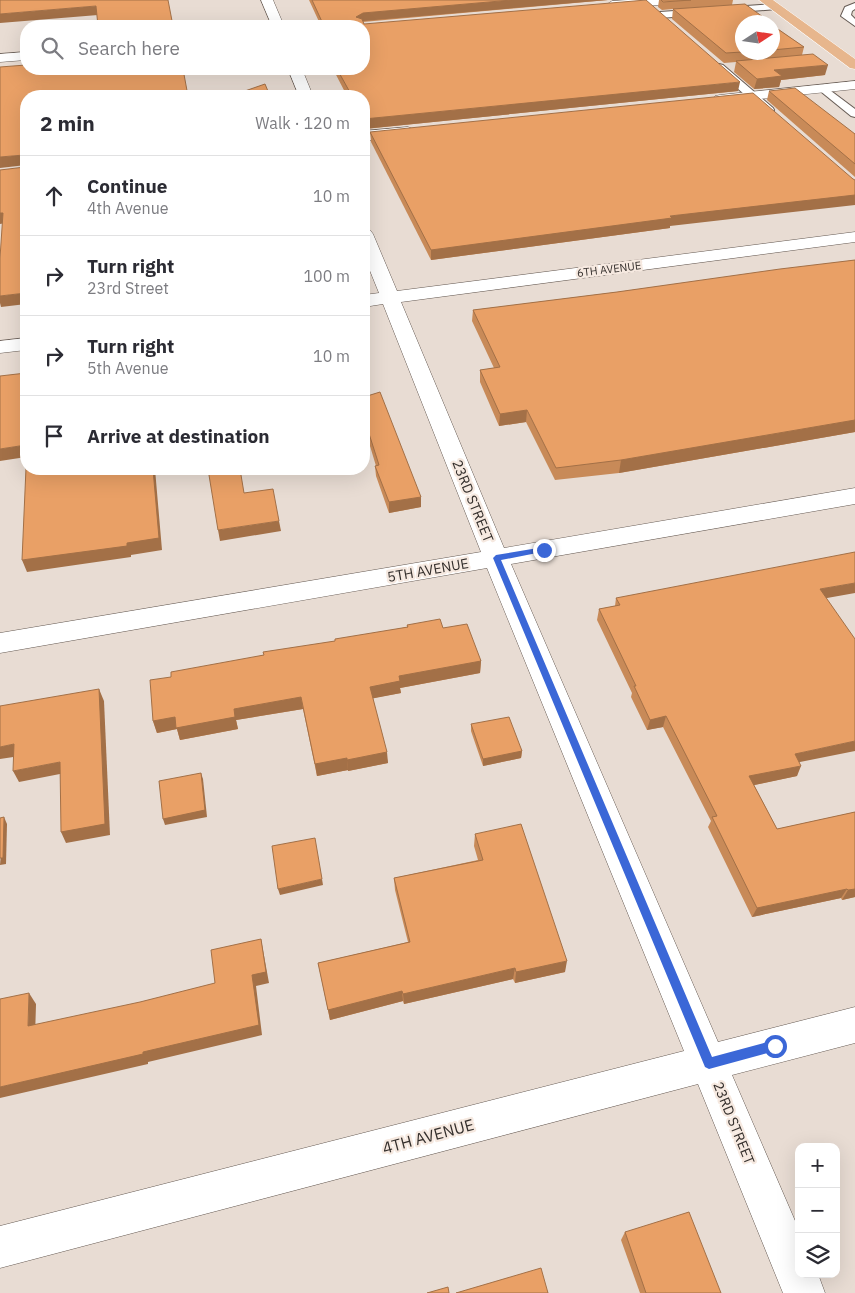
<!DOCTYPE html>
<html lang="en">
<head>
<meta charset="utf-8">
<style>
	body { margin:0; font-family:"IBM Plex Sans",sans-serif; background:#f2f2f3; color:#2b2b33 }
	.controls { position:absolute; right:15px; bottom:15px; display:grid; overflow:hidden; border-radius:10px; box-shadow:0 5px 20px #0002 }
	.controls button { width:45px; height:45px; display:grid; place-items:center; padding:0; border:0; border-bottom:1px solid #e1e1e2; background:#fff; color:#2b2b33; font:25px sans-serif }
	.compass { position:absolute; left:735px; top:15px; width:45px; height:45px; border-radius:50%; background:#fff; box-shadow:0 5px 20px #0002; rotate:78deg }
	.stop { position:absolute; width:15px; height:15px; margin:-11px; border:4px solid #3b67d7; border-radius:50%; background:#fff }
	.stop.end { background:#3b67d7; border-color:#fff; box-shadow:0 1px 5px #0008 }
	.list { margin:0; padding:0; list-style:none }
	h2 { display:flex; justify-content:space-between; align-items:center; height:65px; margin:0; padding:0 20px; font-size:21px }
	h2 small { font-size:16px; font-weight:400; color:#7c7c81 }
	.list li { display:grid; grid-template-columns:32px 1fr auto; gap:15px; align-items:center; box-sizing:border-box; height:80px; padding:0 20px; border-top:1px solid #e1e1e2 }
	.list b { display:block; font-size:19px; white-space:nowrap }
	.list p { margin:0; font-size:16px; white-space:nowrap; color:#7c7c81 }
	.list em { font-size:16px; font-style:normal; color:#7c7c81 }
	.icon { flex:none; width:28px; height:28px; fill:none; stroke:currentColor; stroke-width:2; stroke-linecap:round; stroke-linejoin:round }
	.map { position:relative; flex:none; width:855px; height:1293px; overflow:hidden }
	.search { position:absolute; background:#fff; box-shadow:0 5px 20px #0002; left:20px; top:20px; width:350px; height:55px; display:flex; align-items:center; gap:12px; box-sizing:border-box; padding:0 18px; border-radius:20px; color:#7c7c81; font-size:19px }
	.panel { position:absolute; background:#fff; box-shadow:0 5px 20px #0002; left:20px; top:90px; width:350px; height:385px; border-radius:20px }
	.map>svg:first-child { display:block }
</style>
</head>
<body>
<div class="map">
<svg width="855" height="1293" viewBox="0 0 855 1293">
	<rect width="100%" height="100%" fill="#e8dcd3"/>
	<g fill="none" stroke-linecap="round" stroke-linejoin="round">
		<g stroke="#665b54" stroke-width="2">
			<g id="lane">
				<polygon points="855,3 855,9 852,11 851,15 855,19 855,26 841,16 845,7"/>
				<polygon points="774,4 777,5 777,9 660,18 655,15 660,12"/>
				<polygon points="719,64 723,65 773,108 774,110 773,112 765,112 715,69 715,65"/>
				<polygon points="823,85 855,109 855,117 851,116 819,90 818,88 819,86"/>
			</g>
		</g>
		<g stroke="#665b54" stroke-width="1">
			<g id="street">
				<polygon points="261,0 273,0 284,26 272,26"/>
				<polygon points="628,0 676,0 670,4 612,9 606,5 612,1"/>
				<polygon points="26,52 26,60 0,62 0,54"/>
				<polygon points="288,69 302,69 313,96 299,96"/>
				<polygon points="855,81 855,89 720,103 715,102 713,99 715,96 720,95"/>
				<polygon points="408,127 413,129 416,132 413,135 364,141 364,131"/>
				<polygon points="364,229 370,230 373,234 397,291 855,232 855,242 401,302 504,548 855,488 855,504 511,564 718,1042 855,1007 855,1043 732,1075 799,1230 799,1274 818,1274 825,1293 783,1293 698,1084 0,1268 0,1226 684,1051 487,568 0,653 0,633 481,552 383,304 364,307 364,295 379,293 364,256"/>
				<polygon points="26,338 26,350 0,353 0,341"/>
			</g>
		</g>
		<g stroke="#fff" stroke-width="1">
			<polygon id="primary" points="759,0 773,0 855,59 855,69 850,68"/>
		</g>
		<use href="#lane" fill="#fff" fill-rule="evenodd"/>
		<use href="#street" fill="#fff" fill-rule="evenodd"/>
		<use href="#primary" fill="#e7b68d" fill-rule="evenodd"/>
	</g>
	<g fill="#c88a58">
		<polygon points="309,0 608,0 363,22 364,24 738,91 364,129 364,96 347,96 333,69 364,69 364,26 321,26"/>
		<polygon points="659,0 733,0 732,5 742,22 742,52 772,52 772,25 804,47 802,55 825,75 781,80 779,87 754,89 734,72 736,62 724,63 672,19 673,9 662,10 658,7"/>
		<polygon points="769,91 855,134 855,177 767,100"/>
		<polygon points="370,132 670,226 670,228 431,260 371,142"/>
		<polygon points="855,260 855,432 619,473 555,480 526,422 499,426 480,382 480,370 494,368 472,321 473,310 617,292"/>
		<polygon points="364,397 421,497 421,507 389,513 376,476 375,466 376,466 364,426"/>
		<polygon points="616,598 826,598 797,776 754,785 777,829 855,812 855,897 842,900 841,898 752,917 708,827 711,821 663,727 647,730 631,697 632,693 597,620 599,609 615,606"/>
		<polygon points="407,625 443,628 481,661 480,673 400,688 401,693 373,698 388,763 348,771 348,770 317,776 303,709 236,720 238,729 180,740 177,729 157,733 153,721 171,677 264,655 407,627"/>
		<polygon points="471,724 522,751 521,758 483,766 471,731"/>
		<polygon points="475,834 565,972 515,983 513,979 404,1004 403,1001 330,1020 318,963 408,942 395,890 394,878 478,860 474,846"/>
		<polygon points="625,1232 721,1293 640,1293 621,1240"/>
	</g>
	<g fill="#a37047">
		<polygon points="512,0 608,0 363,21 356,26 356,17 363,13"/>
		<polygon points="96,6 98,15 0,23 0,14"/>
		<polygon points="828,65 825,75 781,80 779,87 754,89 757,79 774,70"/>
		<polygon points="740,82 738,91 364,129 364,119"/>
		<polygon points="24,155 26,165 0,168 0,157"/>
		<polygon points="855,189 855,205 670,226 670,228 431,260 431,250 670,216"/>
		<polygon points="0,213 3,213 6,223 0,224"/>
		<polygon points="26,293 26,304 1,307 0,303 0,296"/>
		<polygon points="527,410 526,422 499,426 500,414"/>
		<polygon points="855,420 855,432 619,473 621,460"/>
		<polygon points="26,445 26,457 0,461 0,449"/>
		<polygon points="153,469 155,469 162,550 131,555 131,557 27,572 22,560 127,543"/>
		<polygon points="421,497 421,507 389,513 389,502"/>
		<polygon points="279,521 281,531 220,541 218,530"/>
		<polygon points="855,583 855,593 816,600 820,589"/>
		<polygon points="481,661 480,673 400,688 401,693 370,699 370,687 399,676"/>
		<polygon points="99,689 104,701 110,835 66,843 61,832"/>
		<polygon points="301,697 303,709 236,720 238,729 180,740 177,729 157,733 153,721 175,717 234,709"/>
		<polygon points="666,716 663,727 647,730 650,720"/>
		<polygon points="855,741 855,751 790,764 795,754"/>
		<polygon points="14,744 20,756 0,759 0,747"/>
		<polygon points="522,751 521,758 483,766 483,759"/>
		<polygon points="387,752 388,763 348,771 347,760"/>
		<polygon points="347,758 348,770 317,776 315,764"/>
		<polygon points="60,762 65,773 19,782 13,771"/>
		<polygon points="801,766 797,776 745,787 749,776"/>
		<polygon points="201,773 203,779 207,817 165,825 163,819"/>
		<polygon points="4,817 7,824 6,864 0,865"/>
		<polygon points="322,879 323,885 280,895 278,889"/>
		<polygon points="847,889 841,898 752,917 757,908"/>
		<polygon points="855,889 855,897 842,900 848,890"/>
		<polygon points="261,939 269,983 256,986 262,1035 148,1062 148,1064 0,1098 0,1087 143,1052 252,975"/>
		<polygon points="567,961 565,972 515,983 516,972"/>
		<polygon points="515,968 513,979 404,1004 403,994"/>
		<polygon points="402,991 403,1001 330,1020 328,1010"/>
		<polygon points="29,993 36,1004 35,1036 28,1026"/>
	</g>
	<g fill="#e9a066" stroke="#a37047">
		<polygon points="0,0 168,0 173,26 98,26 96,6 0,14"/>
		<polygon points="312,0 512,0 363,13 356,17 362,19 364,24 646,0 740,82 364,119 364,96 352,96 337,69 364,69 364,26 324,26"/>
		<polygon points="661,0 691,0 663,2"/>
		<polygon points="745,4 770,22 742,22 742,52 726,53 673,9"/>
		<polygon points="772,25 804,47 772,50"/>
		<polygon points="813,54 828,65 774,70 782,76 757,79 736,61"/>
		<polygon points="26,65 26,69 183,69 188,96 26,96 26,293 0,296 0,258 3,213 0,213 0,170 25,167 24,155 0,157 0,67"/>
		<polygon points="265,84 270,96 244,96 242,92"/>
		<polygon points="795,88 855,134 855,164 769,91"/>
		<polygon points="753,93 853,179 855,180 855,195 670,216 672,218 431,250 370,132"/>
		<polygon points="855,260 855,420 621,460 556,468 527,410 500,414 480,370 500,367 473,310 617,292 780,269"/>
		<polygon points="26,373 26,445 0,449 0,376"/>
		<polygon points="380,392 421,497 389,502 375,466 379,465 364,418 364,397"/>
		<polygon points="26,468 153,469 159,538 127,543 127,546 22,560"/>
		<polygon points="208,469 240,469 244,493 273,489 279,521 218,530"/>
		<polygon points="855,552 855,583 820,589 855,639 855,741 795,754 801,766 749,776 777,829 855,812 855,889 848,890 847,889 757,908 712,817 717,816 666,716 650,720 634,686 636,686 599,609 620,605 616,598"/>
		<polygon points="440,619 443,628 467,624 481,661 399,676 400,681 370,687 387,752 347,760 347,758 315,764 301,697 234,709 235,717 176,728 175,717 153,721 150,680 171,677 171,672 264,655 263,652 335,641 335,639 408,627 407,625"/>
		<polygon points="99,689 105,824 61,832 60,762 13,771 14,744 0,747 0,706"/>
		<polygon points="509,717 522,751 483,759 471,724"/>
		<polygon points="201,773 205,810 163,819 159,781"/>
		<polygon points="4,817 3,858 0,858 0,818"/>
		<polygon points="521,824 567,961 516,972 515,968 403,994 402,991 328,1010 318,963 410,942 394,878 483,860 475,834"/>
		<polygon points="315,838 322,879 278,889 272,846"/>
		<polygon points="261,939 266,972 252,975 259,1025 143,1052 143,1054 0,1087 0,999 29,993 28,1026 140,1002 215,983 211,950"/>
		<polygon points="689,1212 721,1293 646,1293 625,1232"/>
		<polygon points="541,1268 548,1293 456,1293"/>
		<polygon points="448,1287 449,1293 427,1293"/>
	</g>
	<polygon fill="#3b67d7" points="544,547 548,550 547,551 501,560 712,1057 775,1040 779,1042 780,1046 779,1050 709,1069 705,1067 493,558 496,555"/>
	<g text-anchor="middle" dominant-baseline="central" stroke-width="4.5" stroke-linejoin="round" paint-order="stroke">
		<g font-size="11" fill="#342f2c" stroke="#f6e9e0">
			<text transform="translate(609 269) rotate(-7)">6TH AVENUE</text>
		</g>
		<g font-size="14" fill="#342f2c" stroke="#f6e9e0">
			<text transform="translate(473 501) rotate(68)">23RD STREET</text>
			<text transform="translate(428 570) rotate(-10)">5TH AVENUE</text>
			<text transform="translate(734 1123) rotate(68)">23RD STREET</text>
		</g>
		<g font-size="16" fill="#342f2c" stroke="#f6e9e0">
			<text transform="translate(428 1136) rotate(-15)">4TH AVENUE</text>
		</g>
	</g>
</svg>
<div class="controls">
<button>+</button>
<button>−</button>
<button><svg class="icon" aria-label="layers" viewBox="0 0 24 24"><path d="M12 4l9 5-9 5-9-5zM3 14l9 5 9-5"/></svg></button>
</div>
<svg class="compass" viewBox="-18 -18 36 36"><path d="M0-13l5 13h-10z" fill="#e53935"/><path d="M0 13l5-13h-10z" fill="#7c7c81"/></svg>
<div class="stop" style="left:775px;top:1046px"></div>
<div class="stop end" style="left:544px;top:550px"></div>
<div class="search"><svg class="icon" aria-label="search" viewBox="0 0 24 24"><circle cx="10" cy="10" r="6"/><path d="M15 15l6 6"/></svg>Search here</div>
<section class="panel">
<h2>2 min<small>Walk · 120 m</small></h2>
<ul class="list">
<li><svg class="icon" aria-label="ahead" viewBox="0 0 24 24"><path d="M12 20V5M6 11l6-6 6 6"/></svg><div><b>Continue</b><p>4th Avenue</p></div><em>10 m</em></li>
<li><svg class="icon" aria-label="right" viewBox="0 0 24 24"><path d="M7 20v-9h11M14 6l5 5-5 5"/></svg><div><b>Turn right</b><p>23rd Street</p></div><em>100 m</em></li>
<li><svg class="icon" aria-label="right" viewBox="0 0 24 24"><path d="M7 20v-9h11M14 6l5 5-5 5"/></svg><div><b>Turn right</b><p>5th Avenue</p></div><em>10 m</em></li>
<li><svg class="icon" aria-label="arrive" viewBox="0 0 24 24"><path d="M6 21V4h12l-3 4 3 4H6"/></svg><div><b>Arrive at destination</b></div></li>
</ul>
</section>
</div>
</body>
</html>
